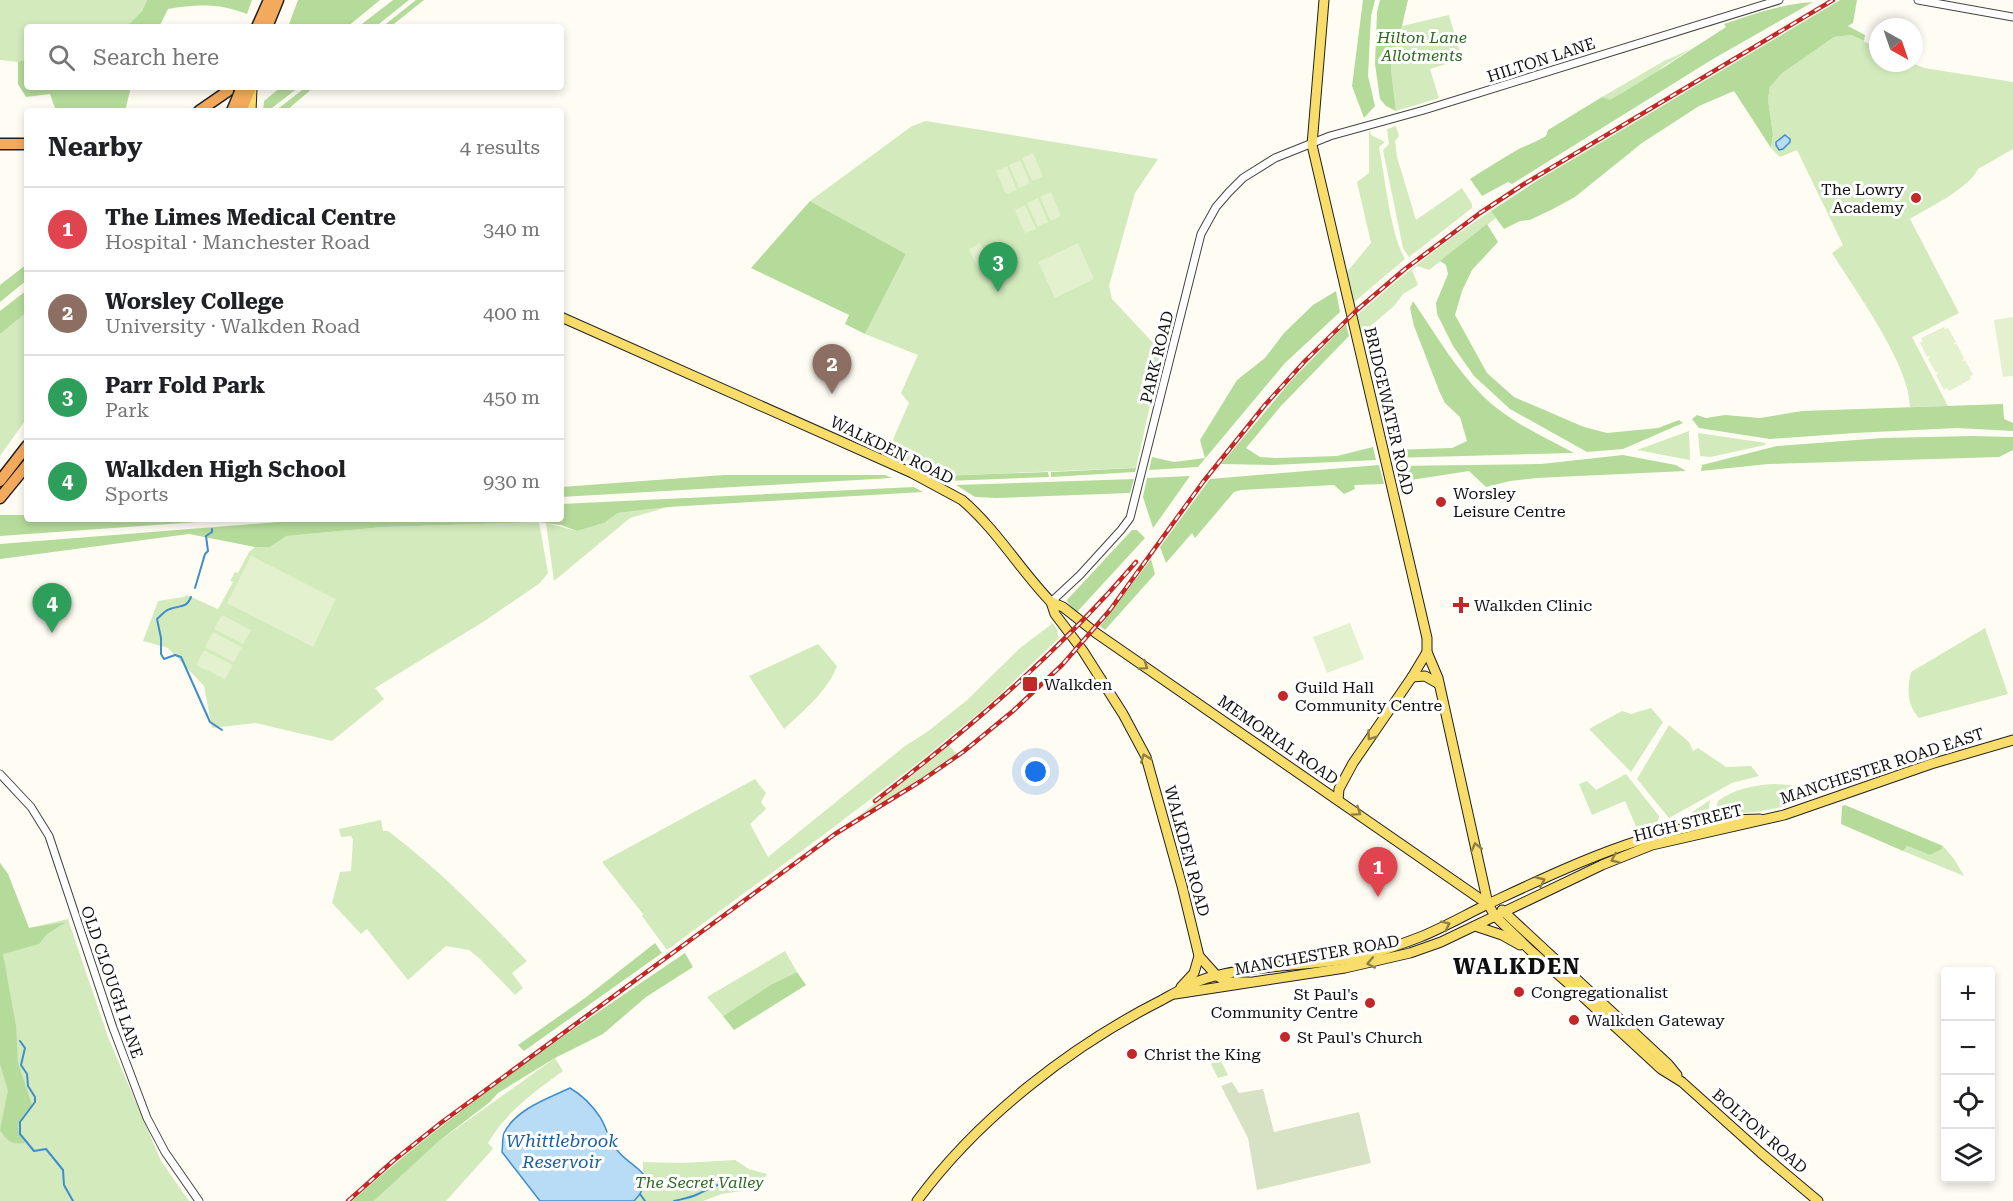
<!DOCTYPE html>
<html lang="en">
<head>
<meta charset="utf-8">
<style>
	body { margin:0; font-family:"Roboto Serif",serif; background:#f2f2f2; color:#202124 }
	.controls { position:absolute; right:18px; bottom:18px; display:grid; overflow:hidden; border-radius:6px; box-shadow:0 3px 9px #0003 }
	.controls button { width:54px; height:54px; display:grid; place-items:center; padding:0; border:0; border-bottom:2px solid #e0e0e0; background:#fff; color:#202124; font:30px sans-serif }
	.compass { position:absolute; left:1869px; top:18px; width:54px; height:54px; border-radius:50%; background:#fff; box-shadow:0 3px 9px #0003; rotate:140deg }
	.you { position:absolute; left:1036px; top:772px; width:21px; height:21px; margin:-15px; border:4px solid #fff; border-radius:50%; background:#1a73e8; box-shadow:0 0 0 9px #1a73e833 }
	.badge { display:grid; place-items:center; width:39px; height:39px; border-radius:50%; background:#c22827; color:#fff; font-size:20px; font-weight:700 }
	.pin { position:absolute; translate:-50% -50px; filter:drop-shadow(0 2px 3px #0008) }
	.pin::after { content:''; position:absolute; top:32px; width:21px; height:18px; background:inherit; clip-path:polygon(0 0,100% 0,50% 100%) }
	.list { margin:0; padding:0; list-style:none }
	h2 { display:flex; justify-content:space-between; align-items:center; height:78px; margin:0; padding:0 24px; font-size:26px }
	h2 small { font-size:20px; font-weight:400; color:#757577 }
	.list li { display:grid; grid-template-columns:39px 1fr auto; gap:18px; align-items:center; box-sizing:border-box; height:84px; padding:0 24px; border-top:2px solid #e0e0e0 }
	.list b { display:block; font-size:22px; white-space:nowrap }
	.list p { margin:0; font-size:20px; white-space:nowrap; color:#757577 }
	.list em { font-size:20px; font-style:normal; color:#757577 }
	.icon { flex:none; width:33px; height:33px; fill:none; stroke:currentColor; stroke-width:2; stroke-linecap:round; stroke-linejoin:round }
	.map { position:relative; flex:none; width:2013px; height:1201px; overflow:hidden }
	.search { position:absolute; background:#fff; box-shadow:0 3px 9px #0003; left:24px; top:24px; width:540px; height:66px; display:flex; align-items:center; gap:15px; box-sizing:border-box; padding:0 21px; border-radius:6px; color:#757577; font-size:22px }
	.panel { position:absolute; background:#fff; box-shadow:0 3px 9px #0003; left:24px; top:108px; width:540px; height:414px; border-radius:6px }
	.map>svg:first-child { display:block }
</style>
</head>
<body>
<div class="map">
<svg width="2013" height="1201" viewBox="0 0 2013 1201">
	<rect width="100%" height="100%" fill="#fffdf3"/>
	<g fill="#d2eabc">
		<polygon points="0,0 147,0 142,11 128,25 27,27 27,59 18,62 0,60"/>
		<polygon points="1449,15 1462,59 1430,69 1439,98 1396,111 1391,69 1392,56 1402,26"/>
		<path d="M 1851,35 L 1878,48 L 1878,63 L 1912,63 L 1924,68 L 2013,82 L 2013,149 L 1978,169 C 1967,190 1931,206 1910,219 L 1959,313 L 1912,337 L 1948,406 L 1910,407 C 1910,365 1855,290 1832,253 L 1843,245 L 1797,150 L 1780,157 L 1771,148 L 1773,135 L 1768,99 L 1770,87 L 1782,72 L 1834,37 Z"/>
		<polygon points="1691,49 1664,66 1652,76 1610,101 1602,97 1664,61"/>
		<polygon points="926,121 1158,159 1135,193 1109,286 1112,299 1157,347 1161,357 1136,468 938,476 891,453 894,437 909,403 901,393 918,355 865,334 906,254 810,201 912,126"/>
		<polygon points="1396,126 1399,136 1395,141 1397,157 1416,220 1462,188 1472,204 1472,208 1409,257 1403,248 1383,150 1389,144 1387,129"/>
		<path d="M 1369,130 L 1371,135 L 1385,142 L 1379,147 C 1385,177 1390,233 1405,259 L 1354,302 L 1346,273 L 1371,243 L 1357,182 L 1369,173 Z"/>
		<path d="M 1491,211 L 1496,218 L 1429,270 L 1417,266 L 1412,270 L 1418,285 L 1403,294 L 1394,306 L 1361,334 L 1356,316 C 1399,278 1443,242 1491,211 Z"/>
		<polygon points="27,312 27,418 0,456 0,334"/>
		<polygon points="1689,431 1690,460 1637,450"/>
		<polygon points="1698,433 1766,443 1765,445 1710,457 1700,456"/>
		<polygon points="668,507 630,518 554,581 546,523 577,531 604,523 618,513"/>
		<polygon points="539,522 548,573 540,583 483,622 375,688 384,699 332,741 256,723 212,728 204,686 168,648 143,641 158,601 184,597 187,595 218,609 233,582 230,581 235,572 238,573 249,552 255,547 270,547 285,536 383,527"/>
		<polygon points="1053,623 1058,631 1057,633 1059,638 992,702 923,759 826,833 667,950 642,916 643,914 602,862 755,779 766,793 761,802 766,809 750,824 768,857 905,746 927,732 966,701 1020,648"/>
		<path d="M 1985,628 L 2008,694 L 1919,718 C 1907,705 1907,689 1911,672 Z"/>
		<path d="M 818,644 L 837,666 C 827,692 804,710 784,729 L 749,676 Z"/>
		<polygon points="1651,708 1663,722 1631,772 1589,729 1622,711 1631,714"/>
		<polygon points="1669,725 1689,742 1693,751 1698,748 1726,767 1751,766 1759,776 1732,783 1669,818 1637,779"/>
		<polygon points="949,745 957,754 918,780 846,825 917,772"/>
		<path d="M 1626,774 L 1659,816 C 1658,827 1648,829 1639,833 L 1625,801 L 1592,815 L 1579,784 L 1587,781 L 1596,790 Z"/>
		<path d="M 1774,784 L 1789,785 L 1820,795 C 1791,805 1744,820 1716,809 L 1718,801 C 1734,789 1754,785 1774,784 Z"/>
		<polygon points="1710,800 1708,814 1704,818 1678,822"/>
		<path d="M 381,820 L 383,831 L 388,831 C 439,869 483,915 527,961 L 512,973 L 523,988 L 515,995 L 480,959 L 469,950 L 446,946 L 408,980 L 367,929 L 361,934 L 332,903 L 340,872 L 351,871 L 353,840 L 351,836 L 341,837 L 339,829 Z"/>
		<polygon points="1907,846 1930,855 1942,849 1943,846 1954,859 1964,876 1903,851"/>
		<polygon points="0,863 8,874 29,928 68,919 108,1037 161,1161 189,1201 0,1201"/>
		<polygon points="785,951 797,972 772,984 723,1016 707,997"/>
		<path d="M 555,1058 L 563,1071 C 534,1092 506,1112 488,1143 L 493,1148 L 491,1151 L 446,1201 L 374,1201 L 439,1141 Z"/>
		<polygon points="1220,1059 1228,1075 1218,1078 1211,1064"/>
		<polygon points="735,1160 749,1169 767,1174 763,1180 748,1190 722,1194 703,1201 634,1201 640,1194 647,1179 643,1172 643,1162 682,1163"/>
	</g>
	<g fill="#b5db9b">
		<path d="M 147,0 L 252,0 L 247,14 C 221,3 195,4 168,9 L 159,27 L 100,27 L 128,25 L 142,11 Z"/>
		<polygon points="298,0 380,0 347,27 288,27"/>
		<polygon points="393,0 409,0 375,27 358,27"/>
		<polygon points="416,0 424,0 390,27 382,27"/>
		<polygon points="1363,0 1375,0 1371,16 1368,76 1375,106 1364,118 1352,86"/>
		<polygon points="1380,0 1408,0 1402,26 1392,56 1391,69 1396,111 1386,106 1380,99 1375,64 1377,12"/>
		<polygon points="1840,0 1857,0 1853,23 1848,26 1865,35 1864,41 1851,35 1834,37 1782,73 1770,87 1768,99 1773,135 1771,148 1734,91 1699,106 1642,143 1575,197 1553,209 1530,220 1520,221 1504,229 1491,211 1538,180"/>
		<path d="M 1813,2 L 1713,59 L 1512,184 L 1508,182 L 1482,196 L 1470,179 C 1484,170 1498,161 1512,153 C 1523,146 1535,143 1546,136 L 1548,130 L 1602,97 L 1610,100 C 1649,78 1687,52 1726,27 L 1724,24 C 1753,14 1782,4 1813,2 Z"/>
		<polygon points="27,59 27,87 131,87 125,111 56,111 50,94 26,97 18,84 18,62"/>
		<polygon points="281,87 299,87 268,111 263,111 264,101"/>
		<polygon points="306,87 314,87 286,111 275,111"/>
		<polygon points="810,201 906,254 865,334 845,324 849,315 751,268"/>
		<polygon points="1487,224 1498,242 1472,270 1462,291 1455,315 1487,373 1514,397 1584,427 1607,433 1658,428 1679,420 1683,423 1623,449 1587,452 1510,409 1474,376 1453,346 1437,314 1436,303 1448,274 1446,265 1440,261"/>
		<polygon points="27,264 27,280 0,302 0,285"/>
		<polygon points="27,290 27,312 0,334 0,311"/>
		<polygon points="1336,291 1340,312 1285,363 1198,467 1149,470 1152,457 1174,462 1205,458 1200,440 1237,380 1265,358 1284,333 1313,305"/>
		<path d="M 1413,301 C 1435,333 1456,370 1484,397 C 1510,422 1544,437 1574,453 L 1392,458 L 1390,450 L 1452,448 L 1467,441 L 1460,417 L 1445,403 L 1440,393 L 1414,326 L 1410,308 Z"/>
		<polygon points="1346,324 1349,336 1281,406 1246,448 1260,457 1275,458 1337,456 1373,447 1376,460 1272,465 1221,464 1290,382"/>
		<polygon points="2003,404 2004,419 2013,423 2013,431 1957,428 1855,433 1770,439 1699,428 1692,419 1697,415 1706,418 1725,415 1760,418 1802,411"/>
		<polygon points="1972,436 2013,437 2013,450 1999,457 1768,464 1701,471 1702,465 1777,446 1882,438"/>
		<polygon points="1623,455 1676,465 1686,471 1536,478 1510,481 1486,487 1469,471 1398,482 1394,466 1541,464"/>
		<polygon points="1379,465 1384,484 1354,485 1355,489 1344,494 1334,485 1241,490 1234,492 1195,538 1192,533 1166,563 1160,547 1210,479"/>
		<polygon points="1136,468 1135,472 1051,477 1051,472"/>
		<polygon points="1048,472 1049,477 946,481 938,476"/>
		<polygon points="724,475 885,475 892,478 561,497 561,487"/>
		<polygon points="1190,476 1156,524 1153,528 1143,497 1147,478"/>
		<polygon points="1134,479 1130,493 997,498 975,497 956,485"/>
		<polygon points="914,487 923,492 668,507 618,513 604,523 577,531 561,525 539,522 383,527 286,536 270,547 255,547 189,534 0,559 0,544 316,519 561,519 561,504"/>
		<polygon points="0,515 27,515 27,519 240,519 0,536"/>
		<polygon points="1132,530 1137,530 1145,538 1077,612 1068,603 1067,600"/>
		<polygon points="1151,559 1155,574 1105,630 1100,626"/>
		<polygon points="1845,805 1936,843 1943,846 1942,849 1930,855 1907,846 1903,851 1841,824 1842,806"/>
		<path d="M 0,863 L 8,874 L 29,928 L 66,922 L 47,934 L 39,944 L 3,954 L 16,1026 L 18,1063 L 32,1105 C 20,1119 12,1126 25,1143 C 12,1145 7,1141 0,1130 L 8,1091 L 0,1064 Z"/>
		<polygon points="655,943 662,953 524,1051 518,1045 585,998"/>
		<path d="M 685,953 L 693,967 L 646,997 L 603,1034 L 555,1058 L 498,1093 L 490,1102 L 439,1141 L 374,1201 L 352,1201 C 455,1109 571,1030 685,953 Z"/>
		<polygon points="797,972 806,985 734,1030 723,1016 772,984"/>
	</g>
	<polygon fill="#d6e2c3" points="1232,1082 1239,1093 1263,1089 1274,1132 1359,1112 1371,1163 1257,1190 1248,1138 1221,1086"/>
	<g fill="#e3f1ce">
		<polygon points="1033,153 1043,177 1032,181 1022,158"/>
		<polygon points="1020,160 1030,183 1019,188 1009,165"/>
		<polygon points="1007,166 1017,190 1006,194 996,171"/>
		<polygon points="1051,192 1061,216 1051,221 1040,197"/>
		<polygon points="1038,198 1048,222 1038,227 1027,203"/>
		<polygon points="1025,205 1036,229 1025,233 1015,210"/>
		<polygon points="980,243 990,262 978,268 969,249"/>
		<polygon points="1078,243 1094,279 1055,298 1038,262"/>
		<polygon points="2013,317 2013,376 2003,377 1994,320"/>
		<polygon points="1944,327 1945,329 1948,328 1956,342 1953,344 1957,344 1964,358 1962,362 1965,360 1973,375 1970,376 1971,379 1949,391 1947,388 1944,390 1936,375 1939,372 1936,373 1928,359 1930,356 1927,357 1920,343 1923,341 1921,338"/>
		<polygon points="251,556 336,599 313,647 227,603"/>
		<polygon points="222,615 251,630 243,644 214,629"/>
		<polygon points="1350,623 1364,659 1327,673 1313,637"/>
		<polygon points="213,632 242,647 234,662 205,647"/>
		<polygon points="204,650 233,665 225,679 196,665"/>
	</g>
	<g fill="#b8dcf6" stroke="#3f8dce" stroke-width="1.5">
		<polygon points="1785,135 1790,139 1790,142 1783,149 1779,150 1776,145 1776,142"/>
		<path d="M 570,1088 C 582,1095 592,1105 600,1117 C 607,1128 609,1141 617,1150 C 626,1162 640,1167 647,1179 L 640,1194 L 634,1201 L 540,1201 L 502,1152 C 503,1146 502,1138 504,1133 C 516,1109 547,1099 570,1088 Z"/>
	</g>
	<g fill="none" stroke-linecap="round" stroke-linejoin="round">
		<g stroke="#3f8dce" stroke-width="2">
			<polyline points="195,588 205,554 208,551 206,536 212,532 212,529"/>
			<path d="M 191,597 C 186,609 180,605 170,609 C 165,610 161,616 157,619 L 161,638 L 161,654 L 164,659 L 175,655 L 181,657 L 210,722 L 222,730"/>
			<polyline points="20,1041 25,1048 21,1065 27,1074 28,1086 35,1097 35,1102 20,1122 20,1134 34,1151 46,1149 63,1170 64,1185 73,1201"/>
			<polyline points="640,1194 645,1201"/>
			<path d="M 674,1201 C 682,1199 690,1198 698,1194 C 716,1186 737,1173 757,1181"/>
		</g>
		<g stroke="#434343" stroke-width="9">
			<g id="minor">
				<polyline points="1918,0 2013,17"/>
				<polyline points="1051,602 1080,575 1121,530 1130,518 1201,234 1216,207 1229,192 1243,178 1275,158 1330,136 1424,110 1779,0"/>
				<polyline points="0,774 31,807 49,836 113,1028 147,1118 165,1152 199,1201"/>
			</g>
		</g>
		<g stroke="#212121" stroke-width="11">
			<g id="major">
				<polyline points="1324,0 1312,145 1427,638 1427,652 1438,678 1488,904 1495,916 1531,951 1568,983 1661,1069 1682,1082 1761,1153 1818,1201"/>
				<polyline points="251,111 252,89"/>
				<path d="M 561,317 L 912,473 L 962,500 C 997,530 1020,570 1051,602 L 1055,614 L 1083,651 L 1123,714 L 1146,757 L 1182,886 L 1199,956 L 1216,975 L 1225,981 L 1233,982 L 1249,982"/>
				<polyline points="1051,602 1063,607 1096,633 1489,905"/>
				<polyline points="1412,677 1425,676 1439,684"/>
				<polyline points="1338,800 1339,789 1353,763 1412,677 1427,652"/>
				<polyline points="1502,910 1668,1064 1677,1075"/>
				<polyline points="1475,926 1502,935 1520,945"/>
				<polyline points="1181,987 1194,973 1199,956"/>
				<polyline points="1175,994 1345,968 1410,953 1441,942 1602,865 1652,845 1784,815 1931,764 2013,740"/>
				<path d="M 917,1201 C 978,1118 1071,1046 1162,1000 C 1180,990 1198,979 1219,975 C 1260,965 1304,966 1346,959 C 1371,955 1397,946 1420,937 C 1443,928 1465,915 1488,904 C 1574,864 1664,820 1760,819"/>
			</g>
		</g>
		<g stroke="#212121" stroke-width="13">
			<g id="highway">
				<polyline points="257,27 269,0"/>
				<polyline points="267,27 278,0"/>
				<polyline points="199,111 228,91"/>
				<polyline points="232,111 242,87"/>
				<polyline points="241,111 251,87"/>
				<polyline points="0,144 27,144"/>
				<polyline points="0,481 27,446"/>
				<polyline points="0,498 27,465"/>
			</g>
		</g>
		<use href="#minor" stroke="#fff" stroke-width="7"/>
		<use href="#major" stroke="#f8dd6a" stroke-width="9"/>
		<use href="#highway" stroke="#f4aa5d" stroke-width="10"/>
		<g stroke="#c22827" stroke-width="4.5">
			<g id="rail">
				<path d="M 875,801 C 969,729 1059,652 1136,562"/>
				<polyline points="348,1201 393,1161 442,1122 835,834 921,781 963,752 1013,711 1062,665 1110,610 1203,482 1265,405 1305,361 1358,309 1405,269 1480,213 1524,184 1833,0"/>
			</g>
		</g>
		<use href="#rail" stroke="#fff" stroke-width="2" stroke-dasharray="7" stroke-linecap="butt"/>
	</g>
	<defs><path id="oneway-chevron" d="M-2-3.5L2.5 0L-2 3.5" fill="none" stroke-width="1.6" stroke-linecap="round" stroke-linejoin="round" transform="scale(1.5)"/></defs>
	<g stroke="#908142">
		<use href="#oneway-chevron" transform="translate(1144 666) rotate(34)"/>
		<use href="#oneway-chevron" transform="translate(1371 736) rotate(125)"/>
		<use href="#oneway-chevron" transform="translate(1145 758) rotate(-110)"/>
		<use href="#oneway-chevron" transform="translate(1357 812) rotate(34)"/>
		<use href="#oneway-chevron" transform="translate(1476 847) rotate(-103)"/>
		<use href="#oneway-chevron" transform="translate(1615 859) rotate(157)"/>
		<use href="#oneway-chevron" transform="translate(1541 881) rotate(-24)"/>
		<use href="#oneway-chevron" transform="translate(1446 925) rotate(-26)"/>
		<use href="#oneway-chevron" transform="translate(1371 963) rotate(169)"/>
	</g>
	<g fill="#c22827" stroke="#fff" stroke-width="2">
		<circle cx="1916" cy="198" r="6"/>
		<circle cx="1441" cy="502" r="6"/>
		<path d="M1458 596h6v6h6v6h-6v6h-6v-6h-6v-6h6z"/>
		<rect x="1022" y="676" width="16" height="16" rx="3"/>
		<circle cx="1283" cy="696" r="6"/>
		<circle cx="1519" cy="992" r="6"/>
		<circle cx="1370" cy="1003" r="6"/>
		<circle cx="1574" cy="1020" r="6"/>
		<circle cx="1285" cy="1037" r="6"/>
		<circle cx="1132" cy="1054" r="6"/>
	</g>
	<g text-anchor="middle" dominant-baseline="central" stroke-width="6" stroke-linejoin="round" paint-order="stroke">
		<g font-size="16" font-style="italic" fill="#2b691f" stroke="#fff">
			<text x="1422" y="37">Hilton Lane<tspan x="1422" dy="18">Allotments</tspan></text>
			<text x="699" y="1182">The Secret Valley</text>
		</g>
		<g font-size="16" fill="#101010" stroke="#fff">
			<text transform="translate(1541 60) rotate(-18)">HILTON LANE</text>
			<text transform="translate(1157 357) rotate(-76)">PARK ROAD</text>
			<text transform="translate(1389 411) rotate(77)">BRIDGEWATER ROAD</text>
			<text transform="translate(892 450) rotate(26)">WALKDEN ROAD</text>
			<text transform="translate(1278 740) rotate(35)">MEMORIAL ROAD</text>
			<text transform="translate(1882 766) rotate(-18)">MANCHESTER ROAD EAST</text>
			<text transform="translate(1688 823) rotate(-14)">HIGH STREET</text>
			<text transform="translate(1187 851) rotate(75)">WALKDEN ROAD</text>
			<text transform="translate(1317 955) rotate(-10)">MANCHESTER ROAD</text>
			<text transform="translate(112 982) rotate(71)">OLD CLOUGH LANE</text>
			<text transform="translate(1760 1131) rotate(41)">BOLTON ROAD</text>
		</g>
		<g font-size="16" fill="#101010" stroke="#fff" text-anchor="start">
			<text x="1904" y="189" text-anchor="end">The Lowry<tspan x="1904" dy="18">Academy</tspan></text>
			<text x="1453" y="493">Worsley<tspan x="1453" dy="18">Leisure Centre</tspan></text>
			<text x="1474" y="605">Walkden Clinic</text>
			<text x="1044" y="684">Walkden</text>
			<text x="1295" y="687">Guild Hall<tspan x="1295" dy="18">Community Centre</tspan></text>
			<text x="1531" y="992">Congregationalist</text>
			<text x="1358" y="994" text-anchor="end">St Paul's<tspan x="1358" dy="18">Community Centre</tspan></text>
			<text x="1586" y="1020">Walkden Gateway</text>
			<text x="1297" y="1037">St Paul's Church</text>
			<text x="1144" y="1054">Christ the King</text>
		</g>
		<g font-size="18" font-style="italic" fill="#185fa4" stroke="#fff">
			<text x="562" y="1140">Whittlebrook<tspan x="562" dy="21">Reservoir</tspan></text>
		</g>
		<g font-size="22" font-weight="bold" letter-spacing="1.5" fill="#101010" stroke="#fff">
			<text x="1517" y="966">WALKDEN</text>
		</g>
	</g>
</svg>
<div class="controls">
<button>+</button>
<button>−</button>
<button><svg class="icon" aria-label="locate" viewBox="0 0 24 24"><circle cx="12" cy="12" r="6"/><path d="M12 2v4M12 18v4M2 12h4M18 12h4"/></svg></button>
<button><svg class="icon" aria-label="layers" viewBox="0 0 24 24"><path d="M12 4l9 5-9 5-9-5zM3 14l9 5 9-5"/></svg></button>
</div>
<svg class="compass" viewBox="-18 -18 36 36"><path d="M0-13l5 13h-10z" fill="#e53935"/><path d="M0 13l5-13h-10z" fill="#757577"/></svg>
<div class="you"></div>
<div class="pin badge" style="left:1378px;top:897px;background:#e0444e">1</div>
<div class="pin badge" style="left:832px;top:394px;background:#8d6e63">2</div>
<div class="pin badge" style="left:998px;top:292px;background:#2e9e5b">3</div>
<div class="pin badge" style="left:52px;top:633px;background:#2e9e5b">4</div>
<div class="search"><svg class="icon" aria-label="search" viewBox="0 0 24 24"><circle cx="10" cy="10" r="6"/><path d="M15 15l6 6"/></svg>Search here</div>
<section class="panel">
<h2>Nearby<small>4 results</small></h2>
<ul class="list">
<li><span class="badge" style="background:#e0444e">1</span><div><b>The Limes Medical Centre</b><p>Hospital · Manchester Road</p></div><em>340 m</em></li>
<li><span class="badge" style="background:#8d6e63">2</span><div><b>Worsley College</b><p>University · Walkden Road</p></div><em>400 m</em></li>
<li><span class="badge" style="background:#2e9e5b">3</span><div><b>Parr Fold Park</b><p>Park</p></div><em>450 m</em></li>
<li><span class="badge" style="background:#2e9e5b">4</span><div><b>Walkden High School</b><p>Sports</p></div><em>930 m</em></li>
</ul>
</section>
</div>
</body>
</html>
